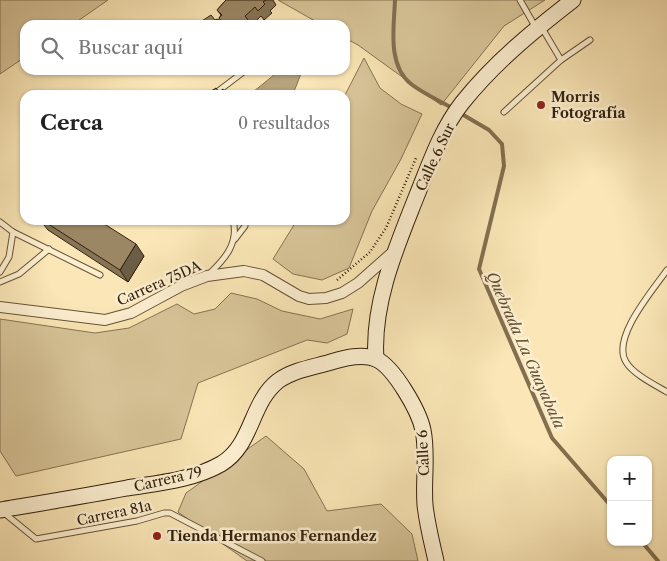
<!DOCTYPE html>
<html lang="es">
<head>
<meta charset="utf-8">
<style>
	body { margin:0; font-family:"Libre Caslon Text",serif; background:#f6f6f6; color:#222 }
	.controls { position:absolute; right:15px; bottom:15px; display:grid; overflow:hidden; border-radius:10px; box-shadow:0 1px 4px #0004 }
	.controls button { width:45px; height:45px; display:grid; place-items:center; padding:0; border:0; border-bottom:1px solid #e0e0e0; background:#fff; color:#222; font:25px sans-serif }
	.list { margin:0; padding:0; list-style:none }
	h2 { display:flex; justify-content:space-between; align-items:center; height:65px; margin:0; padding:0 20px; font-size:21px }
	h2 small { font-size:16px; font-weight:400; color:#767676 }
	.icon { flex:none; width:28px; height:28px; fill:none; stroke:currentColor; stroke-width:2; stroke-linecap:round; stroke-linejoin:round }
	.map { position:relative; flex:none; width:667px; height:561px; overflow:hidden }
	.search { position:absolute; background:#fff; box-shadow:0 1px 4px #0004; left:20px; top:20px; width:330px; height:55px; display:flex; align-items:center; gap:12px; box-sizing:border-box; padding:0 18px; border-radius:15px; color:#767676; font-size:19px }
	.panel { position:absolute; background:#fff; box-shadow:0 1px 4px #0004; left:20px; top:90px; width:330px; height:135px; border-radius:15px }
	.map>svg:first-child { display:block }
</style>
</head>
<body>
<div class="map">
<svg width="667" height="561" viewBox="0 0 667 561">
	<rect width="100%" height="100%" fill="#fae6b6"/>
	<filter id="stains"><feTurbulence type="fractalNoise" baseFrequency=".004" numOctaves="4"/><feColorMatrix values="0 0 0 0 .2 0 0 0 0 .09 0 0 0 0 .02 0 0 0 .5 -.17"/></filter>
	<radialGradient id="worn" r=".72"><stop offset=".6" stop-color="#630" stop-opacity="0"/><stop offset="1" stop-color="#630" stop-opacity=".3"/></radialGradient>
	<g fill="#d8c599" stroke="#867352">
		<polygon points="0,0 108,0 72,25 25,25 25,57 0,74"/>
		<polygon points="278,0 545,0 504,26 441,105 358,45 345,38 345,25 322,25"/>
		<polygon points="364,58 380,88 401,104 422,114 401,159 372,211 349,268 322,280 293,274 273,259 297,220 345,220 345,95"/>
		<polygon points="231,293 257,299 282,311 320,319 353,309 347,334 327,343 307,340 198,383 181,439 16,476 0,451 0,319 95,333 129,328 177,304 194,314 215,309"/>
		<polygon points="266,436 304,469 327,511 381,504 412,534 418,561 247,561 178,512 186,493"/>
	</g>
	<polygon fill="#b7a37c" stroke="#836f4f" points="280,70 302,71 295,89 290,95 255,95 253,92"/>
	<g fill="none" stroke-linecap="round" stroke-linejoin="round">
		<g stroke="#836f4f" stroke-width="4">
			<path d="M 395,0 C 394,27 387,65 411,84 C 424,94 440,101 454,109"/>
			<polyline points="460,113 489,130 502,144 504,166 479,269 552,438 611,506"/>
			<polyline points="642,542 658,561"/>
		</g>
		<g stroke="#665236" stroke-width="7">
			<g id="lane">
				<polyline points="520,0 536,28"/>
				<polyline points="561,60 590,40"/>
				<polyline points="213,95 246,70"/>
				<polyline points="504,112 561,60 542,28"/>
				<polyline points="0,222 13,232 100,275"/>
				<polyline points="235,239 245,226 245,220"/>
				<path d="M 667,270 C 653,290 611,338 626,362 C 633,374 655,385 667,392"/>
				<polyline points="0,272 9,257 13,232"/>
				<path d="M 209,274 C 225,259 239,243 233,220"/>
				<polyline points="0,282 19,274 49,249"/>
				<polyline points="3,512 36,539 137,521 164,513 170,513 262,561"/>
			</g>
		</g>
		<g stroke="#665236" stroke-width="12">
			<polyline id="street" points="0,307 105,320 131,313 181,286 207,276 244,271 263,275 299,296 309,299 326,298 342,293 358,283 393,252"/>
		</g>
		<g stroke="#34210c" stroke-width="17">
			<g id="secondary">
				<path d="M 376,359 C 372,302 397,246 417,195 C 430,163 441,130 462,103 C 494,63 533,31 573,0"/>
				<path d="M 0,510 C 42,503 85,496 127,488 C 158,483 193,480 221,464 C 253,445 250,403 278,381 C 293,370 314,367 331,362 C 344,358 362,353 376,359 C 394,367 419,411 423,430 C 428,454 423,481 425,505 C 427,524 432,543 436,561"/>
			</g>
		</g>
		<polyline stroke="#34210c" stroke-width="2.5" stroke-dasharray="1 2.5" stroke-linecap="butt" points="337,280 370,252 386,228 416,158"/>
		<use href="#lane" stroke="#fcefd0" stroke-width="5"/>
		<use href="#street" stroke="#fcefd0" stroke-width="10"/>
		<use href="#secondary" stroke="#fcefd0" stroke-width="15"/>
	</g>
	<g fill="#857456" stroke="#34210c">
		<polygon points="226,0 273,0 276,5 270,11 272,13 264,20 261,16 252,25 224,25 219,18 221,15 217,10"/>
		<polygon points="185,70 194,70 188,74"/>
		<polygon points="40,220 98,220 144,256 128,282 48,230"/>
	</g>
	<polygon fill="#6c5e46" stroke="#34210c" points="136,244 144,256 128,282 120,270"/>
	<g fill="#9b8764" stroke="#34210c">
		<polygon points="226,0 266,0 263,2 265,4 258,11 255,7 245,16 248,20 242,25 240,25 239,24 238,25 225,25 219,18 222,15 217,10"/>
		<polygon points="211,15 215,20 218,19 222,25 196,25"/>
		<polygon points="216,88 219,92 223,89 226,95 210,95 208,93"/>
		<polygon points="42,220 98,220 136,244 120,270"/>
	</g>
	<g fill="#8f2418" stroke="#fcefd0" stroke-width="2">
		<circle cx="541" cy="105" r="5"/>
		<circle cx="157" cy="536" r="5"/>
	</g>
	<g text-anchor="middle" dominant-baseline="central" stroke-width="5" stroke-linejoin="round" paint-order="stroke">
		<g font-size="14" font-weight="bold" fill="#34210c" stroke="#fcefd0" text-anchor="start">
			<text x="551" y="97">Morris<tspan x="551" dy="16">Fotografía</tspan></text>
			<text x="167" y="536">Tienda Hermanos Fernandez</text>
		</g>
		<g font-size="14" fill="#34210c" stroke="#fcefd0">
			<text transform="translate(435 157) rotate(-65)">Calle 6 Sur</text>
			<text transform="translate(159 283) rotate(-24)">Carrera 75DA</text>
			<text transform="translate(423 453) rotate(-93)">Calle 6</text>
			<text transform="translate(168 479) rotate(-13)">Carrera 79</text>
			<text transform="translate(114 513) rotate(-12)">Carrera 81a</text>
		</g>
		<g font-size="15" font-style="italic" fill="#624e33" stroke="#fcefd0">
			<text transform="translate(526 350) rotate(66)">Quebrada La Guayabala</text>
		</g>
	</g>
	<rect width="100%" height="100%" filter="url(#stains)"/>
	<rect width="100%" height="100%" fill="url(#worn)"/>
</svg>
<div class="controls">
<button>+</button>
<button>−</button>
</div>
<div class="search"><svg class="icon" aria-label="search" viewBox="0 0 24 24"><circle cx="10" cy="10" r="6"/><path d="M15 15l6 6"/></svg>Buscar aquí</div>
<section class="panel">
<h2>Cerca<small>0 resultados</small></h2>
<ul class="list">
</ul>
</section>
</div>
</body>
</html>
